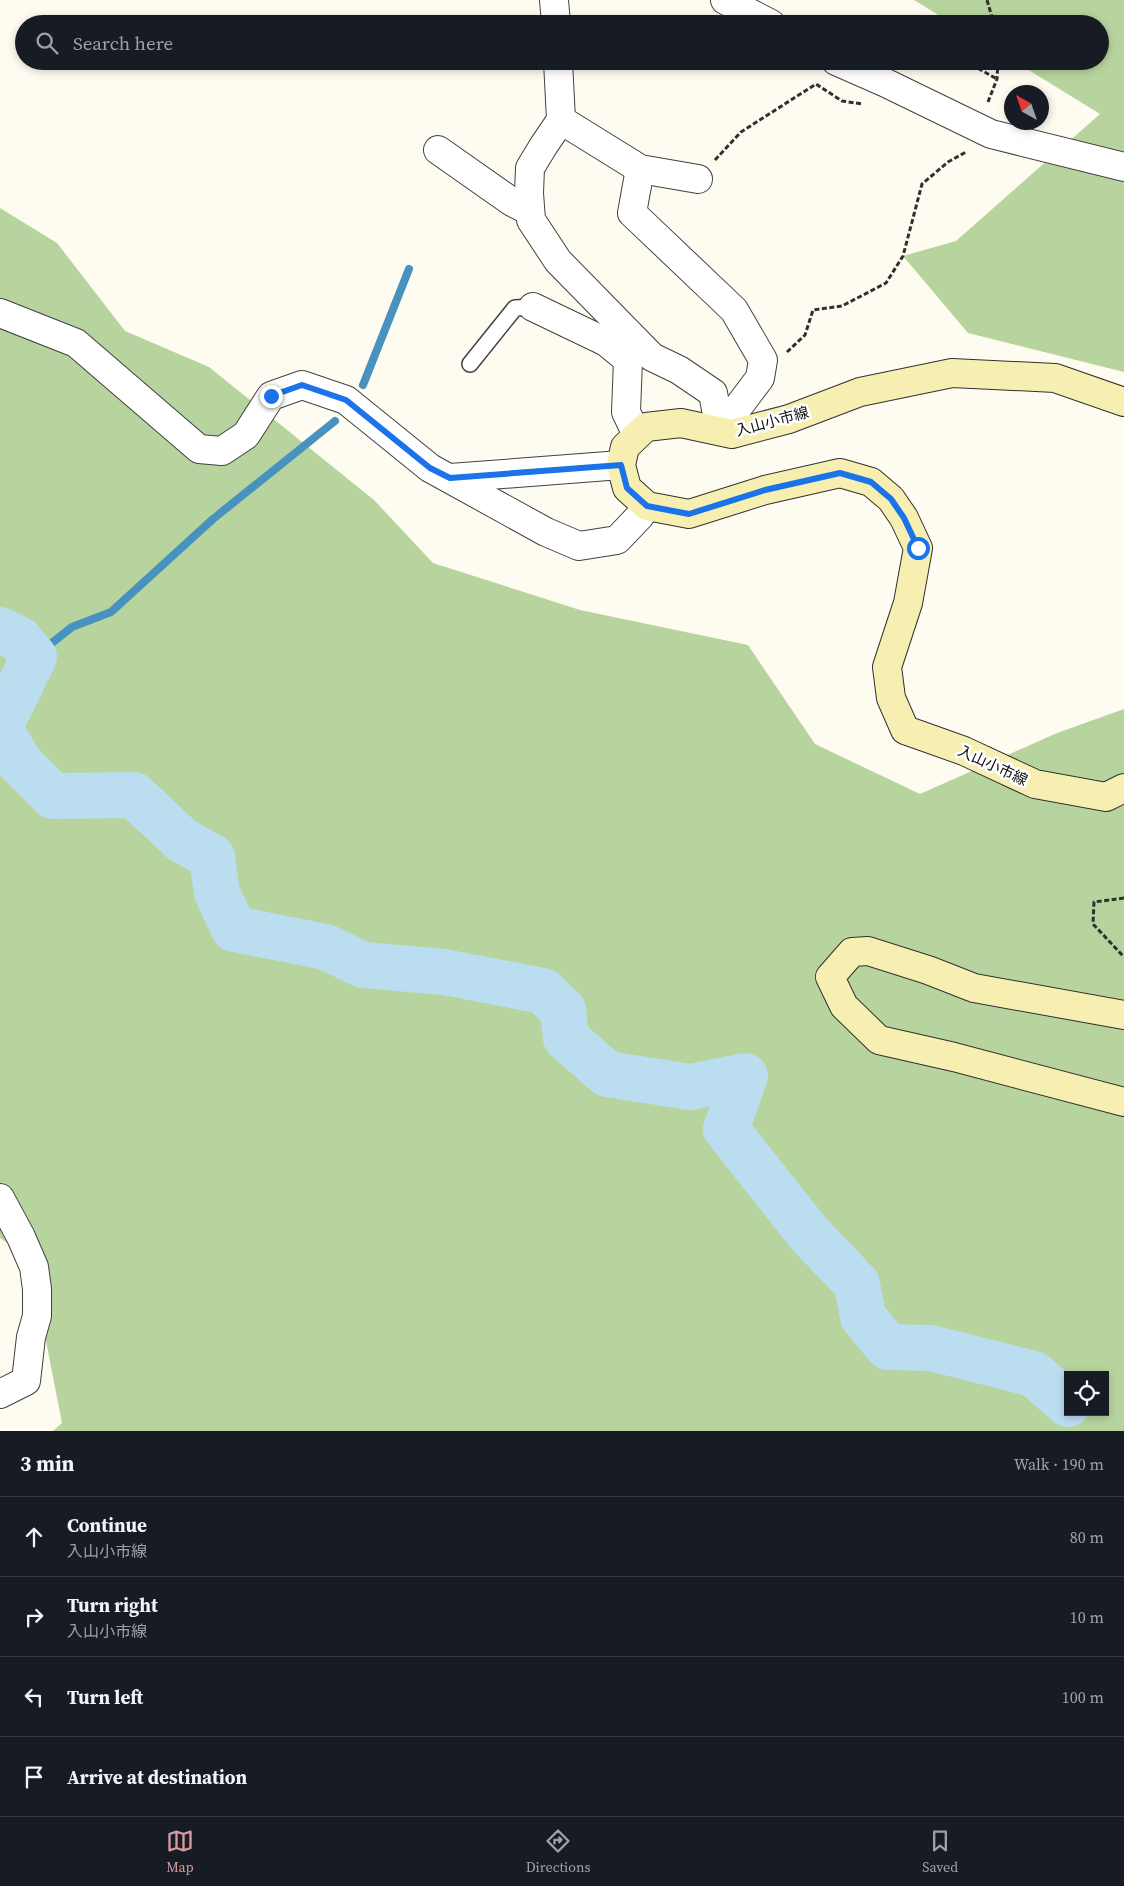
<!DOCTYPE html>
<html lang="en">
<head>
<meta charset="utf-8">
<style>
	body { margin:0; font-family:"Source Serif 4","Noto Sans JP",serif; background:#20242c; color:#f1f3f6 }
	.controls { position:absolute; right:15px; bottom:15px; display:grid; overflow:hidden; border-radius:0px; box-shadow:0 2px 8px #0003 }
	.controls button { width:45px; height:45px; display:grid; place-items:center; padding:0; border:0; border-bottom:1px solid #363941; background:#171b24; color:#f1f3f6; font:25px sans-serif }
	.compass { position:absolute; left:1004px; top:85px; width:45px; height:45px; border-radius:50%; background:#171b24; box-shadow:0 2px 8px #0003; rotate:320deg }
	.stop { position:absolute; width:15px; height:15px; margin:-11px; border:4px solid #1a73e8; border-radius:50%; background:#fff }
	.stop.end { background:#1a73e8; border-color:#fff; box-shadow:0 1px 5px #0008 }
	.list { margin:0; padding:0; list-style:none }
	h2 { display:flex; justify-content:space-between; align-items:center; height:65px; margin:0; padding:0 20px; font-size:21px }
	h2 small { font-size:16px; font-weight:400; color:#9ea1a6 }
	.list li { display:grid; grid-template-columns:32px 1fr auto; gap:15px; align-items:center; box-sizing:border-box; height:80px; padding:0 20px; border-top:1px solid #363941 }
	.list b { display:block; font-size:19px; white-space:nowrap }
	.list p { margin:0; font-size:16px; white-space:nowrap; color:#9ea1a6 }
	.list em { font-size:16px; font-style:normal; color:#9ea1a6 }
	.icon { flex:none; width:28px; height:28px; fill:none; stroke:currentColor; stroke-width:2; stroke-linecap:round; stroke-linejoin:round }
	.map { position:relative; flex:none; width:1124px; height:1431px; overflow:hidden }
	.search { position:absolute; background:#171b24; box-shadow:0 2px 8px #0003; left:15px; right:15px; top:15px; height:55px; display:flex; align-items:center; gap:12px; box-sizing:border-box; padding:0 18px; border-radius:28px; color:#9ea1a6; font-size:19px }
	.sheet { height:385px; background:#171b24 }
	nav { display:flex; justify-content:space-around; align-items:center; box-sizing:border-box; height:70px; border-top:1px solid #363941; background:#171b24; font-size:14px; color:#9ea1a6 }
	nav a { display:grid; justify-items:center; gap:2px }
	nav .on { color:#d49da2 }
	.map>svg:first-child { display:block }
</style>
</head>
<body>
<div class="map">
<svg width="1124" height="1431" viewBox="0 0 1124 1431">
	<rect width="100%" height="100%" fill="#fefbf1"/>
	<g fill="#b7d49e" fill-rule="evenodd">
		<polygon points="914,0 1124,0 1124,372 968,333 903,256 956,241 1100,114 1014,61 1100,61 1100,24 953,24"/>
		<path d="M 0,208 L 57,243 L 125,331 L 209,367 L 374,500 L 433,563 L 580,610 L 748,645 L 815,744 L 920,794 L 1057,733 L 1124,709 L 1124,1431 L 53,1431 L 62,1423 L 30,1259 L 0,1238 ZM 1068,1375 L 1105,1375 L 1105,1412 L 1068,1412 Z"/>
	</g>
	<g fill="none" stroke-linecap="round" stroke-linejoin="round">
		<g stroke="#4892c0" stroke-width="8">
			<polyline points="363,385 409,269"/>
			<polyline points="34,657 72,627 111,612 213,519 335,421"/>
		</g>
		<g stroke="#baddf0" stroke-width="46">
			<polyline points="0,630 19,639 34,657 0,726"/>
			<polyline points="0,729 20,763 53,796 134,795 182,840 212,857 217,893 234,929 326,947 363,965 444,972 543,991 563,1010 566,1038 607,1074 690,1087 745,1076 726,1129 810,1235 857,1284 863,1317 888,1347 931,1348 1034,1374 1068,1404"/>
		</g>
		<g stroke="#414141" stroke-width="18">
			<polyline id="service" points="470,364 515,308 533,307"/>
		</g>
		<g stroke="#414141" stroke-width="30">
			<g id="minor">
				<polyline points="554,0 556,24"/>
				<polyline points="725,0 771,24"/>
				<polyline points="558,61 561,120 544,145 530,168 529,193 531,220 558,261 652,357 679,370 713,393 720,431"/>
				<polyline points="836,61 886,83 991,134 1124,167"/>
				<polyline points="561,120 640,169 632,213 734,310 763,360 760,378 720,431"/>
				<polyline points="438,150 512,202 530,211"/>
				<polyline points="640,169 698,179"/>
				<polyline points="533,307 606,342 628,360 626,412 637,435"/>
				<polyline points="0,313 76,343 199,449 222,451 246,435 271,396 302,385 346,400 430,468 546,532 579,546 617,540 639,517 647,506"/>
				<polyline points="450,478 621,465"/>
				<polyline points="0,1198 21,1237 34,1267 37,1289 37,1316 31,1337 26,1381 0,1394"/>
			</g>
		</g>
		<g stroke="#303030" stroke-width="30">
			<g id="secondary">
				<polyline points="1124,402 1055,378 952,373 860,392 789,419 732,434 681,423 646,427 625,447 621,465 627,488 647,506 689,514 765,490 840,473 871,482 891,499 904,518 918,548 908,603 887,667 891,698 905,730 964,751 1035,784 1106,797 1124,788"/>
				<polyline points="1124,1015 974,988 928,970 868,951 852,952 830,977 844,1006 879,1040 954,1057 1124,1102"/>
			</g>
		</g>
		<g stroke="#303030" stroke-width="3" stroke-dasharray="5 2.5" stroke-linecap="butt">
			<polyline points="987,0 994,24"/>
			<polyline points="965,61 997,79"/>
			<polyline points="916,68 919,65 945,61"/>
			<polyline points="988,102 997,79 998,61"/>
			<polyline points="715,160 741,132 816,84 842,101 863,104"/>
			<polyline points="787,352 805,335 813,310 842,306 886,283 903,256 922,184 948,162 966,152"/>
			<polyline points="1124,898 1094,902 1093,924 1124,957"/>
		</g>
		<use href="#service" stroke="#fff" stroke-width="15"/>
		<use href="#minor" stroke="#fff" stroke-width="28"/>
		<use href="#secondary" stroke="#f7efb2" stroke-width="28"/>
	</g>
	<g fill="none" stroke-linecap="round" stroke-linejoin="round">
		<polyline stroke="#1a73e8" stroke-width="6" points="271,396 302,385 346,400 430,468 450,478 621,465 627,488 647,506 689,514 765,490 840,473 871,482 891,499 904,518 918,548"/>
	</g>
	<g text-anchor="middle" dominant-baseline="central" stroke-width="5" stroke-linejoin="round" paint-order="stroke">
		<g font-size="15" fill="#0e0e0e" stroke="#fff">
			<text transform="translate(772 421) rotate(-15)">入山小市線</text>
			<text transform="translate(993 765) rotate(25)">入山小市線</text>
		</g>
	</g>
</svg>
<div class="controls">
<button><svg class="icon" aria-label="locate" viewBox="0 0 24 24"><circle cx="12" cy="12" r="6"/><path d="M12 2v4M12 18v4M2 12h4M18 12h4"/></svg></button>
</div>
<svg class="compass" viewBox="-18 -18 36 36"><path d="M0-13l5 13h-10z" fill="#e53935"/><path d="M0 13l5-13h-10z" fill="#9ea1a6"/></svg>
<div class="stop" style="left:918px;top:548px"></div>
<div class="stop end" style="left:271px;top:396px"></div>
<div class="search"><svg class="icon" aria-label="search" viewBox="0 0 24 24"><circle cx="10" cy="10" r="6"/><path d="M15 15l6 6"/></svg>Search here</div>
</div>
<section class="sheet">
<h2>3 min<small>Walk · 190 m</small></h2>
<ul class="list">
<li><svg class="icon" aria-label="ahead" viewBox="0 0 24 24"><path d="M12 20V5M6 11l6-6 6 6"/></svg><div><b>Continue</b><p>入山小市線</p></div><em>80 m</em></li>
<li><svg class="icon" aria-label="right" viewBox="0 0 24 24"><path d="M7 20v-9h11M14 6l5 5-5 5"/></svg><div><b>Turn right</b><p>入山小市線</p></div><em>10 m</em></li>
<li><svg class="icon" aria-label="left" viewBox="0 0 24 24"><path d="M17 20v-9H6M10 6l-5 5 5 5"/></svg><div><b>Turn left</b></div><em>100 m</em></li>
<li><svg class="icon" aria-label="arrive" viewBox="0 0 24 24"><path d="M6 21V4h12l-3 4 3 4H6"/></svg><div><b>Arrive at destination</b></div></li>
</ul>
</section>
<nav>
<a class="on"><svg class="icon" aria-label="map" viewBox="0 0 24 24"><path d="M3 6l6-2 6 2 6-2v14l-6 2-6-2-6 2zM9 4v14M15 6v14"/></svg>Map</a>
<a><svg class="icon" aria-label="directions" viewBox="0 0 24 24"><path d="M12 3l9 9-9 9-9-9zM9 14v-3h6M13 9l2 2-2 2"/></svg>Directions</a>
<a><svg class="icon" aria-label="saved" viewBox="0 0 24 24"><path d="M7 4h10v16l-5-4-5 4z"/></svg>Saved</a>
</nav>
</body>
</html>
